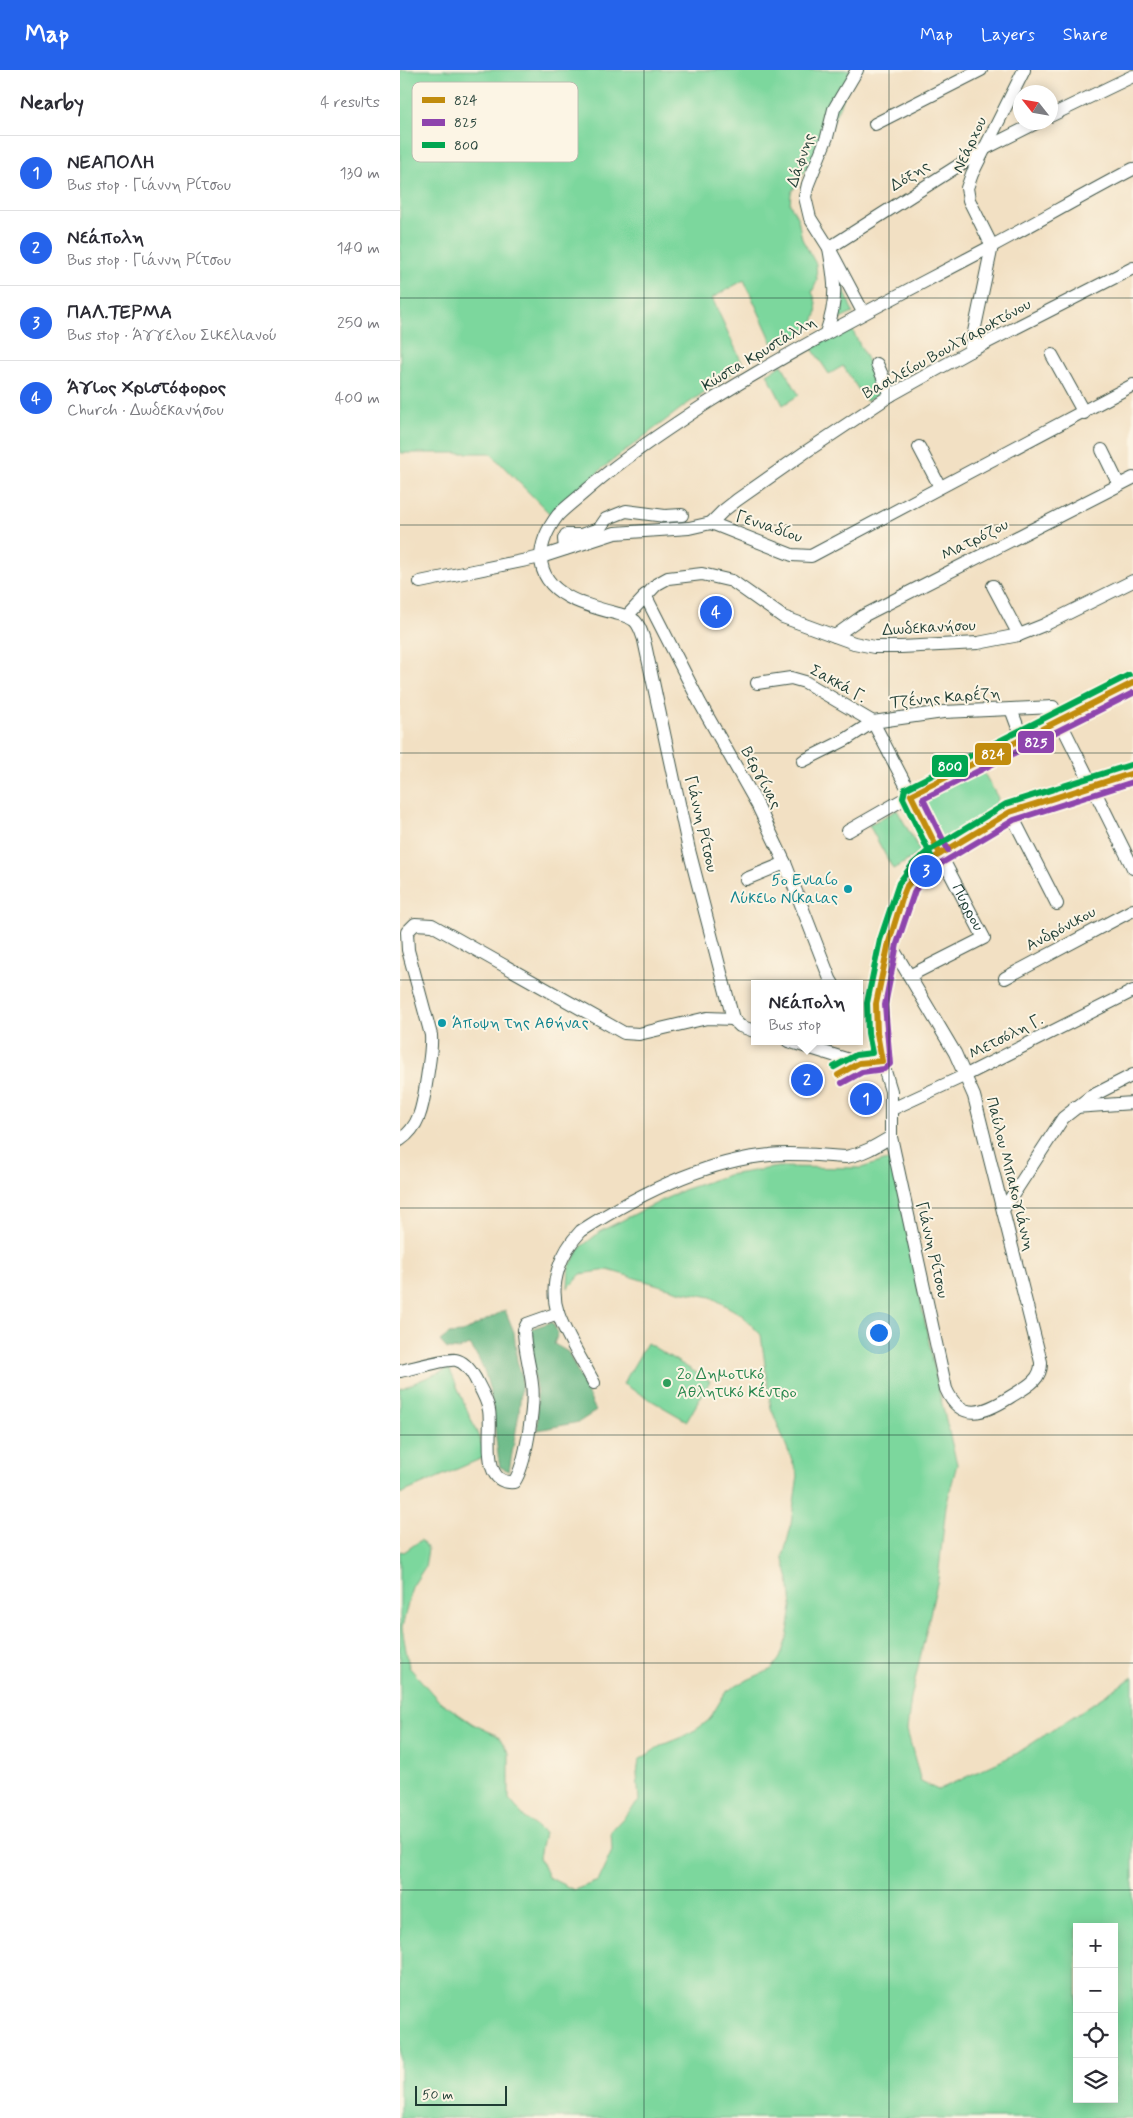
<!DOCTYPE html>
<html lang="en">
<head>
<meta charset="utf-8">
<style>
	body { margin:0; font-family:Mynerve,sans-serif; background:#f7f7f7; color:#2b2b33 }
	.controls { position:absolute; right:15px; bottom:15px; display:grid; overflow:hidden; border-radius:0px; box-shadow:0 2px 12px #0003 }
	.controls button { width:45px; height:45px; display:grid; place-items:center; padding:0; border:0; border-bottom:1px solid #e1e1e2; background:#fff; color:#2b2b33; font:25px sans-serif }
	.compass { position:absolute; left:613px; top:15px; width:45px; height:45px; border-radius:50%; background:#fff; box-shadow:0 2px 12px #0003; rotate:301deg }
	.scale { position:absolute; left:15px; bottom:12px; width:92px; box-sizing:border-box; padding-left:5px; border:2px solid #1f3d34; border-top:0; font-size:14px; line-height:18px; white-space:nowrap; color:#1f3d34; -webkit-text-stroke:4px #fcf5e5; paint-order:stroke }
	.you { position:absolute; left:478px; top:1262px; width:18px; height:18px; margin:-12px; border:4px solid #fff; border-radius:50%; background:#1a73e8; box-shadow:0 0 0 8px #1a73e833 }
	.badge { display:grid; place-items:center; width:32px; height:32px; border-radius:50%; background:#2563eb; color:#fff; font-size:16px; font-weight:700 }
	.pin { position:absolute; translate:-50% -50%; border:2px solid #fff; box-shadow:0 1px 5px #0006 }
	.popup { position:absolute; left:351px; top:910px; width:112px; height:65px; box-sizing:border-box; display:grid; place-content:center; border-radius:0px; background:#fff; filter:drop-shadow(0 1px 4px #0005); font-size:16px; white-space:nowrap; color:#7c7c81 }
	.popup b { font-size:19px; color:#2b2b33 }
	.popup::after { content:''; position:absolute; left:50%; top:100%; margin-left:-10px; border:10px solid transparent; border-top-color:#fff }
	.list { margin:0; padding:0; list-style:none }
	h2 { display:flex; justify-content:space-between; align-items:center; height:65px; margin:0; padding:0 20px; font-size:21px }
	h2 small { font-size:16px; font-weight:400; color:#7c7c81 }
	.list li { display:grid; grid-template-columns:32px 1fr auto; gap:15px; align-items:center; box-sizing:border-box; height:75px; padding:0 20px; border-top:1px solid #e1e1e2 }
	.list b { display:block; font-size:19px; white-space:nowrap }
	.list p { margin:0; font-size:16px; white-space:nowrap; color:#7c7c81 }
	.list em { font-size:16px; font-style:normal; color:#7c7c81 }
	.icon { flex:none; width:28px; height:28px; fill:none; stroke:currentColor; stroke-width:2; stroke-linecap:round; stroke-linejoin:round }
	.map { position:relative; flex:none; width:733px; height:2048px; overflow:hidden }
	header { display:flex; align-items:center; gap:30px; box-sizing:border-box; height:70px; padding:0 25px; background:#2563eb; color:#fff }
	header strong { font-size:24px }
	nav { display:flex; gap:28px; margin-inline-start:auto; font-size:18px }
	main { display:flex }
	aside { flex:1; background:#fff }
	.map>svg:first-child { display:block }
</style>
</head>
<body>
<header>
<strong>Map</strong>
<nav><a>Map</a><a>Layers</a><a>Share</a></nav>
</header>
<main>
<aside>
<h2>Nearby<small>4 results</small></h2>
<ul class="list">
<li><span class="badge">1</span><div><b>ΝΕΑΠΟΛΗ</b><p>Bus stop · Γιάννη Ρίτσου</p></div><em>130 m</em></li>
<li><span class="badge">2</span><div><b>Νεάπολη</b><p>Bus stop · Γιάννη Ρίτσου</p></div><em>140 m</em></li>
<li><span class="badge">3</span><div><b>ΠΑΛ.ΤΕΡΜΑ</b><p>Bus stop · Άγγελου Σικελιανού</p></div><em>250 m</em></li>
<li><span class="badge">4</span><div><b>Άγιος Χριστόφορος</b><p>Church · Δωδεκανήσου</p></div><em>400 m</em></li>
</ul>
</aside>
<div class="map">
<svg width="733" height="2048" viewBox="0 0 733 2048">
	<rect width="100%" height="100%" fill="#fcf5e5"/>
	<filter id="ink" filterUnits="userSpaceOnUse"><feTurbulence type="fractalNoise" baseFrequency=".02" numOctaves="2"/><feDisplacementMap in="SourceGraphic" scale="10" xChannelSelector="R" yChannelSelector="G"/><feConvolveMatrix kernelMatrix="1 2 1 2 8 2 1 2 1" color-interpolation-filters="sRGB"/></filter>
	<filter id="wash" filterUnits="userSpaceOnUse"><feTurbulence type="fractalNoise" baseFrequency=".0096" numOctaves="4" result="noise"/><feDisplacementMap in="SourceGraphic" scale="20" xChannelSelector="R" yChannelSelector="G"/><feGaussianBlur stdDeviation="1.12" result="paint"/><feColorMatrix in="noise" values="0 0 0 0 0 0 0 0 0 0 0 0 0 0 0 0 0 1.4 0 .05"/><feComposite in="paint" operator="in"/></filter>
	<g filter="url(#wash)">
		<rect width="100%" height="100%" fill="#f2e0c3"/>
		<g fill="#7cd79d" stroke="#4e8a68" fill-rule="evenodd">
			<path d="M 0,0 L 455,0 L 426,67 L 391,123 L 390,134 L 398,149 L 402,169 L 416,194 L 417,211 L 412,222 C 428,254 399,265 375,278 L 344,210 L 312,228 L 343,295 L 283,337 L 204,397 L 152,446 L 90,383 L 0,383 Z"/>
			<polygon points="441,211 453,243 438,250"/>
			<polygon points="450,255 483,322 466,331 443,296 429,304 411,277"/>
			<polygon points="382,295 399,325 383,335 367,304"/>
			<polygon points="580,696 598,728 595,741 535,774 516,729"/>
			<polygon points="497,740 521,783 493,799 469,755"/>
			<path d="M 487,1090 L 493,1096 L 540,1326 L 557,1394 L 546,1436 L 538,1509 L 511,1628 L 507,1660 L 521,1712 L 538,1720 L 616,1684 L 733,1607 L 733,2048 L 0,2048 L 0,1481 L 4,1482 L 21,1470 L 28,1479 L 25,1497 L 12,1517 L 2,1558 L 9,1597 L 38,1630 L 73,1654 L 98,1666 L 109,1683 L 109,1729 L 126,1749 L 144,1763 L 139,1787 L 148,1807 L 174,1820 L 198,1811 L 212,1781 L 211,1761 L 239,1731 L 237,1704 L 239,1690 L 262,1675 L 282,1667 L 297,1659 L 309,1650 L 325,1623 L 338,1614 L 372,1599 L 380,1588 L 387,1568 L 392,1537 L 389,1510 L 383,1487 L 390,1460 L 398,1405 L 371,1338 L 361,1265 L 342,1245 L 311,1227 L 279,1221 L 208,1200 L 181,1204 L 168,1218 L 169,1197 L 181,1177 L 201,1161 L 283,1120 L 328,1105 L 378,1097 L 461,1098 ZM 677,1857 L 714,1857 L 714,2029 L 677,2029 Z"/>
			<polygon points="247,1273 310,1311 287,1351 223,1314"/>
			<polygon points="49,1298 87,1386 0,1424 0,1319"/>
		</g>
		<g fill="#65b884" stroke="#427a5c">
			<path d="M 105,1240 L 114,1262 L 117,1291 L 122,1306 L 119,1343 L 109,1401 L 100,1397 C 92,1355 97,1312 70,1275 L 58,1279 L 47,1279 L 40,1271 L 49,1264 L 62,1263 Z"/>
			<polygon points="152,1252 158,1263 154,1274 168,1282 196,1341 179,1352 138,1360 137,1324 127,1260"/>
		</g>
	</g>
	<g filter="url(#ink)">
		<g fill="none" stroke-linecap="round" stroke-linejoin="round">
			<g stroke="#3f5549" stroke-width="14">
				<g id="street">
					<polyline points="457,0 434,39 427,67 408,114 405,127 410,148 429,178 463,242"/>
					<polyline points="650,46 733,6"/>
					<polyline points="475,54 581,0"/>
					<path d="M 426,263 C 438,229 435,212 429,178 L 586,78 L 638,52"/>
					<polyline points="570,281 592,176 569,130 567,118 572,104 624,0"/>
					<polyline points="652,285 684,343"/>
					<polyline points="477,294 491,325"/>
					<polyline points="519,377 540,417"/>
					<polyline points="702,380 719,415"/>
					<polyline points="311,453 323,441 337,430 404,383 491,325 570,281 733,198"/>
					<polyline points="165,479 164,469 166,465 181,465 199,459 206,449 226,441 265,446 282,445"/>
					<polyline points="20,512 141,487 215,463 289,458 311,453 392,485 411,486 733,315"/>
					<polyline points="593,516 619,565"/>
					<polyline points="245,525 300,633 357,734 385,793 430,909 433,914"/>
					<polyline points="227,546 257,514 268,508 302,504 332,511 383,547 454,573 474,577 501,577 578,573 619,565 644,555 733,511"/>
					<polyline points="435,566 463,546 733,408"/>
					<polyline points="357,613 391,608 405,612 473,652 511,725 448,761"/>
					<polyline points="611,639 653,637 733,798"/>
					<polyline points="403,691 445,670 473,652 543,642 611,639 622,669"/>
					<polyline points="610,742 657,834"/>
					<polyline points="346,809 385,793"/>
					<path id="s1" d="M 489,872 L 555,983 L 574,1026 L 641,1292 C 642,1311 624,1318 610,1327 C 585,1343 561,1353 546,1319 L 491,1067 L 491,1021 L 482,991 L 476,948 L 476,934 L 489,872 L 507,816 L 520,800 L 540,784 L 584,868 L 511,905"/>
					<polyline points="605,908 733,840"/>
					<polyline points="460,929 476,934"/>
					<path d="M 354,961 L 340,956 L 333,949 L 289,780 L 244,570 C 242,564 240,556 235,551 C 229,546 222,545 215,543 C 187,536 142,525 141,488 C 141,472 148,458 158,445 C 167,436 178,428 188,419 C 225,387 266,360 307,333 C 399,275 496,227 592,176 C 639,151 685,124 733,99"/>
					<polyline points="388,971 459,993 482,991"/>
					<polyline points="675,1037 733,1033"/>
					<polyline points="492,1039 566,1005 733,921"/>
					<path d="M 0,1070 C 22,1055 23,1032 27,1008 C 29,993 32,980 31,965 L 8,880 L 7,862 L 15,854 L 32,855 L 224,963 L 239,964 L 307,948 L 333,949"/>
					<polyline points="603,1140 663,1048 690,1027 733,1005"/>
					<path d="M 0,1301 C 11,1299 48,1288 56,1290 C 65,1292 71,1301 75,1308 C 80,1318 87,1329 89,1340 C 93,1362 79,1415 114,1412 C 126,1395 135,1334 132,1314 C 130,1296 124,1278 124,1260 L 127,1254 L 158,1243"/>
					<path d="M 194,1313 C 183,1292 165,1264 158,1243 C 148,1214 161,1182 181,1161 C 237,1125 303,1091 370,1085 C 395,1082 421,1086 446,1087 C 463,1084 476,1076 491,1067"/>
				</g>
			</g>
			<g stroke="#3f5549" stroke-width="19">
				<polyline id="secondary" points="733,613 511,725 540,784 610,742 733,703"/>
			</g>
			<use href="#street" stroke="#fff" stroke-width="12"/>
			<use href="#secondary" stroke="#fae7c3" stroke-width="18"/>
			<g stroke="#fcf5e5" stroke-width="10">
				<g id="bus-1">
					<polyline points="540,784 511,725 733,613"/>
					<polyline points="438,1005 459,993 482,991 477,963 476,934 489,872 503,826 507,816 520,800 532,789 610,742 733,703"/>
				</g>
			</g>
			<g stroke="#fcf5e5" stroke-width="10">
				<g id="bus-2">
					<polyline points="548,780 523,729 733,623"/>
					<polyline points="442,1013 462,1002 484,999 490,994 485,935 497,874 515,820 537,796 614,750 733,712"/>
				</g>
			</g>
			<g stroke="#fcf5e5" stroke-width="10">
				<g id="bus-3">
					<polyline points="532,788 503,728 505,719 729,605"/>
					<polyline points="434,997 456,985 472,983 468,963 467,933 480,870 499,813 513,794 527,782 606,734 730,695"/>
				</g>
			</g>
			<use href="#bus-1" stroke="#c18c0d" stroke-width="6"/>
			<use href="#bus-2" stroke="#8e44ad" stroke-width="6"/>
			<use href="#bus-3" stroke="#00a651" stroke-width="6"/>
		</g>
	</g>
	<path fill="none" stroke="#1f3d34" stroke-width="1" stroke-opacity="0.55" d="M 244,0 L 244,2048M 489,0 L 489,2048M 0,228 L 733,228M 0,455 L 733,455M 0,683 L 733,683M 0,910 L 733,910M 0,1138 L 733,1138M 0,1365 L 733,1365M 0,1593 L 733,1593M 0,1820 L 733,1820"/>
	<g fill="#0f9aa8" stroke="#fcf5e5" stroke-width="2">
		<circle cx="448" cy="819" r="5"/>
		<circle cx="42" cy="953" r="5"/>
	</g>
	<circle fill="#2e9e5b" stroke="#fcf5e5" stroke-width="2" cx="267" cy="1313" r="5"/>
	<g text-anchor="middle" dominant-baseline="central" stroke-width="4" stroke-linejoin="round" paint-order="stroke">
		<g font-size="16" fill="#1f3d34" stroke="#fcf5e5">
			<text transform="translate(570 75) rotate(-65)">Νεάρχου</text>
			<text transform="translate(401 90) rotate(-71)">Δάφνης</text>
			<text transform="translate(510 106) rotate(-32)">Δόξης</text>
			<text transform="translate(547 279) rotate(-29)">Βασιλείου Βουλγαροκτόνου</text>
			<text transform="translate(359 284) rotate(-31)">Κώστα Κρυστάλλη</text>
			<text transform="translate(369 457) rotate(19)">Γενναδίου</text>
			<text transform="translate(575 470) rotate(-27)">Ματρόζου</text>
			<text transform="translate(529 558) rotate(-3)">Δωδεκανήσου</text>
			<text transform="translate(438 614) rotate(29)">Σακκά Γ.</text>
			<text transform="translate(545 628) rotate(-5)">Τζένης Καρέζη</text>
			<text transform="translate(361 708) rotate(62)">Βεργίνας</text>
			<text transform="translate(301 754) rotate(77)">Γιάννη Ρίτσου</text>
			<text stroke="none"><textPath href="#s1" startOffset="1199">Πύρρου</textPath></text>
			<text transform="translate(661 859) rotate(-28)">Ανδρόνικου</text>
			<text transform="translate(606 967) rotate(-27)">Μετσόλη Γ.</text>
			<text transform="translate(610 1104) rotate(76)">Παύλου Μπακογιάννη</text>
			<text transform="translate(532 1180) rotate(77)">Γιάννη Ρίτσου</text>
		</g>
		<g font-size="16" fill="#0d838f" stroke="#fcf5e5" text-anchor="end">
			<text x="438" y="810">5ο Ενιαίο<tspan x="438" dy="18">Λύκειο Νίκαιας</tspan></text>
			<text x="52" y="953" text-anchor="start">Άποψη της Αθήνας</text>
		</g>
		<g font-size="16" fill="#27864d" stroke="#fcf5e5" text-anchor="start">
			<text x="277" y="1304">2o Δημοτικό<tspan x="277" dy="18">Αθλητικό Κέντρο</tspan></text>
		</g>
	</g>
	<rect x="12" y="12" width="166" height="80" rx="8" fill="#fcf5e5" stroke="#babeb0" stroke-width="1"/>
	<rect x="22" y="27" width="23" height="6" fill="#c18c0d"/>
	<rect x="22" y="49" width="23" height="7" fill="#8e44ad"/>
	<rect x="22" y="72" width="23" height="6" fill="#00a651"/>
	<g font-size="14" fill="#1f3d34">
		<text x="54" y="35">824</text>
		<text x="54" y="57">825</text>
		<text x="54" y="80">800</text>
	</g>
	<g stroke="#fcf5e5" stroke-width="2">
		<rect x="617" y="660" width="38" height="24" rx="5" fill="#8e44ad"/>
		<rect x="574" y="672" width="38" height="24" rx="5" fill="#c18c0d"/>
		<rect x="531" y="684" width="38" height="24" rx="5" fill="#00a651"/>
	</g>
	<g font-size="14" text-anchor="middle" font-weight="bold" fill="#fff">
		<text x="636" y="677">825</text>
		<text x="593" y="689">824</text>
		<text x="550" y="701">800</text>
	</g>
</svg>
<div class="controls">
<button>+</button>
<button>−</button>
<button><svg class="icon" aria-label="locate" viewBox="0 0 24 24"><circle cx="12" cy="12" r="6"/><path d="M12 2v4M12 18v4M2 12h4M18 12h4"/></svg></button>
<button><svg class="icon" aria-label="layers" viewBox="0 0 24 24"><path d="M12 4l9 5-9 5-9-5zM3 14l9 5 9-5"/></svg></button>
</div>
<svg class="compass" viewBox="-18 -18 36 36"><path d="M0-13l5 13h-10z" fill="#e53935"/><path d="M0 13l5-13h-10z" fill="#7c7c81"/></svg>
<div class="scale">50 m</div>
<div class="you"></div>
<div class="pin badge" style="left:466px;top:1029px">1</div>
<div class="pin badge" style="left:407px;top:1010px">2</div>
<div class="popup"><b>Νεάπολη</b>Bus stop</div>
<div class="pin badge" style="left:526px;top:801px">3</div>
<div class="pin badge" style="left:316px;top:542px">4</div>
</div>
</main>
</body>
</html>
